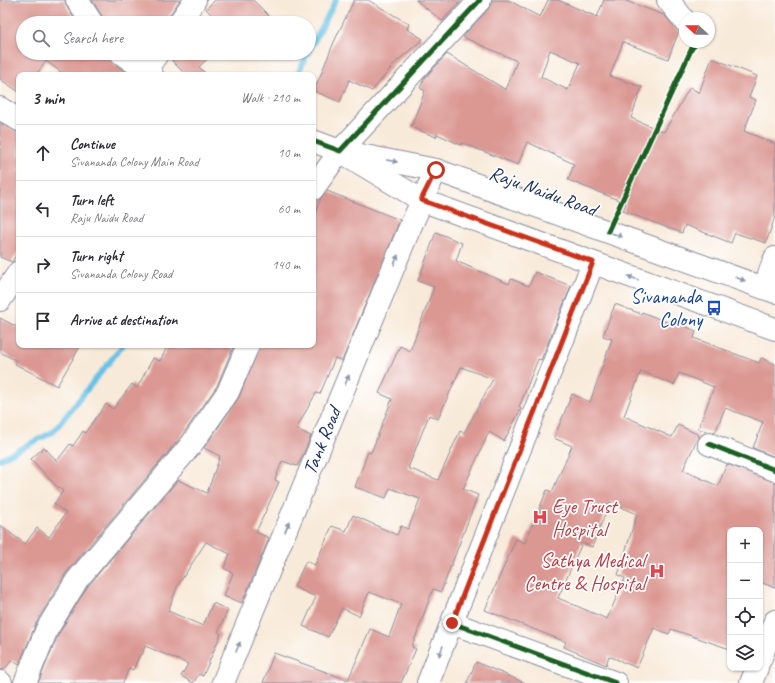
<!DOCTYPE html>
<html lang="en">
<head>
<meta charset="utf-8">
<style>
	body { margin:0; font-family:Caveat,sans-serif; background:#f2f2f3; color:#2b2b33 }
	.controls { position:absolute; right:12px; bottom:12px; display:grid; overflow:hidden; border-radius:8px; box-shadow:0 1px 3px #0004 }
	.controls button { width:36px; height:36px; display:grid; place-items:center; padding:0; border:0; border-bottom:1px solid #e1e1e2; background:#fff; color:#2b2b33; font:20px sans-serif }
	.compass { position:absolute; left:679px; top:12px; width:36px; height:36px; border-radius:50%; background:#fff; box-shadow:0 1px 3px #0004; rotate:292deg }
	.stop { position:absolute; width:12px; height:12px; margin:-9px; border:3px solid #c8321e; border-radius:50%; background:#fff }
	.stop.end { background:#c8321e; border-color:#fff; box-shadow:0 1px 4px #0008 }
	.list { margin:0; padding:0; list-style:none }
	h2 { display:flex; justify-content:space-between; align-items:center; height:52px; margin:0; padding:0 16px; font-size:17px }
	h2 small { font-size:13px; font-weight:400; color:#7c7c81 }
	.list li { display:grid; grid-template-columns:26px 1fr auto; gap:12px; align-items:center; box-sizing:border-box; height:56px; padding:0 16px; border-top:1px solid #e1e1e2 }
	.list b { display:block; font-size:15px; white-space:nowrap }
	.list p { margin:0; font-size:13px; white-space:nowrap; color:#7c7c81 }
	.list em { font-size:13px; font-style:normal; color:#7c7c81 }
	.icon { flex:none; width:22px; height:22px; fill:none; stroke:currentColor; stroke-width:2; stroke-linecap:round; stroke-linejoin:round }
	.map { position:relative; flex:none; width:775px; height:683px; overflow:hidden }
	.search { position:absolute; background:#fff; box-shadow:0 1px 3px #0004; left:16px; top:16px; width:300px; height:44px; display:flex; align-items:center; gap:10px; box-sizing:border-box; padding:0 14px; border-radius:22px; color:#7c7c81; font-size:15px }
	.panel { position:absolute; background:#fff; box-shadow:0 1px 3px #0004; left:16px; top:72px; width:300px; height:276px; border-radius:8px }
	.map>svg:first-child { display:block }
</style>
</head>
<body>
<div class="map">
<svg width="775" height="683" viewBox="0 0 775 683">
	<rect width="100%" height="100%" fill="#fff"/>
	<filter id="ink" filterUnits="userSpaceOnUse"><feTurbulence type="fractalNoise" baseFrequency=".025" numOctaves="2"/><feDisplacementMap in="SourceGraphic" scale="8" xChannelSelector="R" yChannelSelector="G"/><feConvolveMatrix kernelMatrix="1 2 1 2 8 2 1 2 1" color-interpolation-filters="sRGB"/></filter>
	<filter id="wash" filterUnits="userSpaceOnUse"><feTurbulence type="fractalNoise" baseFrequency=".012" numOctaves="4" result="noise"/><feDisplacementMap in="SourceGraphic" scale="16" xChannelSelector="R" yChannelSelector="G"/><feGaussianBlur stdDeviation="0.9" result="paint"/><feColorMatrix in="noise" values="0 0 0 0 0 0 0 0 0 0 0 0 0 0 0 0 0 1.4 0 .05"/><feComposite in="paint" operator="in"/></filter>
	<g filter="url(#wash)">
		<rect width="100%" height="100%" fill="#f8ead9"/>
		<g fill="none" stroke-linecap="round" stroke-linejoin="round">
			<g stroke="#68c1e5" stroke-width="5.5">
				<polyline points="309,51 336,0"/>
				<polyline points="297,75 308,53"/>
				<polyline points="0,459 53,432 123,345"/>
			</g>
		</g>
		<g id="blocks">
			<g fill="#db9893" fill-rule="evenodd">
				<polygon points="0,0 65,0 67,7 77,23 23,23 23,53 109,53 113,63 130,75 65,75 46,61 36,75 19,75 19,92 0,79"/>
				<polygon points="92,0 180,0 169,16 167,23 104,23 102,16"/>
				<polygon points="215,0 253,0 276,23 219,23 206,9"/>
				<polygon points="354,0 368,0 409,24 407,29 423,39 395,63 372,91 349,80 340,102 314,91 334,42"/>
				<polygon points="416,0 462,0 442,21"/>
				<path d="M 492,0 L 508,0 L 540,17 L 548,0 L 558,0 L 597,17 L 604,0 L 623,0 L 664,15 L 679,31 L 668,59 L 623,42 L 610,76 L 642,87 L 631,118 L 664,132 L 690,87 L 699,93 L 712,58 L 757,76 L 749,97 L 756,100 L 744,131 L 775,144 L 775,217 L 766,243 L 735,233 L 731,243 L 685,225 L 682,233 L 623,211 L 626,203 L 568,180 L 574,164 L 527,142 L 518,165 L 462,143 L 461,145 L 437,134 L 436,137 L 411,127 L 425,91 L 420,88 L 424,79 L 447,54 L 506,90 L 517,61 L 463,37 L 489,8 ZM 550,50 L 580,63 L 568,90 L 541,77 Z"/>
				<polygon points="180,53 213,53 199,67 207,75 186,75 172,61"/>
				<polygon points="0,123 19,132 19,250 12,262 0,257"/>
				<polygon points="327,191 400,220 342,361 335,358 320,394 316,393 296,429 311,436 301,459 297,466 282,461 275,480 279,482 256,532 269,538 242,603 224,596 233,573 224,568 230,554 206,542 178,585 168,611 203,626 213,603 228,610 218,632 221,634 203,676 199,674 193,683 181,676 188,664 145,646 142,655 140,654 133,670 129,668 123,683 38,683 58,635 87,587 178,480 207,493 220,456 204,448 239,397 260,345 313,345 313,218 321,198"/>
				<path d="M 436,232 L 462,243 L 456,261 L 509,284 L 511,279 L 529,286 L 535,272 L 571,286 L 541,360 L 538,359 L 519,407 L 521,409 L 504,441 L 489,432 L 463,489 L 478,495 L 441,592 L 433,589 L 412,647 L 416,649 L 401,683 L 263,683 L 274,653 L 348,680 L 370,629 L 389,637 L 401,604 L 369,592 L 359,616 L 342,608 L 328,637 L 303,626 L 316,597 L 294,587 L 306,561 L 315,565 L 332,526 L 346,531 L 353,515 L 397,535 L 401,526 L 408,529 L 420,499 L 390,488 L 386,498 L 355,487 L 368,452 L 371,453 L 392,399 L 379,393 L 400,346 L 410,351 L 434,287 L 418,281 ZM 461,367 L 493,379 L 464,433 L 460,431 L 438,480 L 408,468 L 429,415 L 438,419 Z"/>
				<path d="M 615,304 L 641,314 L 642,312 L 679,327 L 680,324 L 696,331 L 694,338 L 759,363 L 761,358 L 775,364 L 775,457 L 753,448 L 763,422 L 725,408 L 715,433 L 698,429 L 714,387 L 679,373 L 674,385 L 641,371 L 624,416 L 672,437 L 678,425 L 699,435 L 683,470 L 718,486 L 727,464 L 775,482 L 775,588 L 760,582 L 760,530 L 730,530 L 730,649 L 671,629 L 669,634 L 654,628 L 637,668 L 609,656 L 606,665 L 564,647 L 566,642 L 485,610 L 516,539 L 525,543 L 547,490 L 552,492 L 572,446 L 554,438 L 572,394 L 590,402 L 612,339 L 603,336 ZM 610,502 L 637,514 L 618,575 L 625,578 L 607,619 L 558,598 L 582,543 L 592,547 Z"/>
				<polygon points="0,318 19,328 19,345 81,345 57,386 15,364 17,361 0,352"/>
				<polygon points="168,345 234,345 217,386 181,437 66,573 36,623 19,665 12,660 4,670 0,670 0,525 25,544 37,528 49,537 66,513 54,504 63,491 54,484 31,459 44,447 57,461 70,444 73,446 83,431 85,433 106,404 113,409 132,384 137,388 153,358 160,361"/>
				<polygon points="476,662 525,683 467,683"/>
			</g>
		</g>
	</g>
	<g filter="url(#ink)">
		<use href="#blocks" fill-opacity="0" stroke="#8a8c9c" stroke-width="1"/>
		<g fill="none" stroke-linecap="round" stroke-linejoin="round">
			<g stroke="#8a8c9c" stroke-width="24">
				<g id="minor">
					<polyline points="77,0 92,23"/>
					<polyline points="668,0 685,21"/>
					<polyline points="179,23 195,0"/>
					<polyline points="121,53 152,75"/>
					<polyline points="142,75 158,53"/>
					<polyline points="0,108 19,120"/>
					<polyline points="313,141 340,151"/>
					<polyline points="313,189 340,151 480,0"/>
					<polyline points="764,288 775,258"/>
					<polyline points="0,300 19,272"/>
					<polyline points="709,444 775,470"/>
					<polyline points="452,623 616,683"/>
					<polyline points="760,660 775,621"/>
					<polyline points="0,682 1,683"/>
					<polyline points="25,683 47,629 77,580 191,445 228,392 248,345"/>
					<polyline points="751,683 757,668"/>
				</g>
			</g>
			<g stroke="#8a8c9c" stroke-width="24">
				<g id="major">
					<polyline points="340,151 421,200 775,329"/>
					<polyline points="355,154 436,170 775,292"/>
					<polyline points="223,683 408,232 436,170"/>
					<polyline points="428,683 593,263"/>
				</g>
			</g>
			<use href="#minor" stroke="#fff" stroke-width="22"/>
			<use href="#major" stroke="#fff" stroke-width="22"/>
			<g stroke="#fff" stroke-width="8">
				<g id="cycleway">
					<polyline points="313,141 340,151 480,0"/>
					<polyline points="608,231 692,48 698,42"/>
					<polyline points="709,444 775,470"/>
					<polyline points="452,623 616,683"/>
				</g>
			</g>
			<use href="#cycleway" stroke="#1b5e20" stroke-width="5"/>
		</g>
		<defs><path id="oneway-solid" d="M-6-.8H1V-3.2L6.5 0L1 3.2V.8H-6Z"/></defs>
		<g fill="#8d97ae">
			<use href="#oneway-solid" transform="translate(392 161) rotate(11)"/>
			<use href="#oneway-solid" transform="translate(617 235) rotate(20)"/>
			<use href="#oneway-solid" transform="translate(396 260) rotate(-68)"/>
			<use href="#oneway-solid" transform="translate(633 278) rotate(-160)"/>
			<use href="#oneway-solid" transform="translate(740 279) rotate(20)"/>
			<use href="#oneway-solid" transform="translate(347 380) rotate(-68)"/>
			<use href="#oneway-solid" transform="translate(287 527) rotate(-68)"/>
			<use href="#oneway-solid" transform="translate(238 647) rotate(-68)"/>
			<use href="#oneway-solid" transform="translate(441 651) rotate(111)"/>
		</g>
	</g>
	<g fill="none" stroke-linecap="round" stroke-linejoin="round" filter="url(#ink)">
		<polyline stroke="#c8321e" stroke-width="5" points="436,170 421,200 593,262 452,623"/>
	</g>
	<defs>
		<g id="bus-bare" transform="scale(1.2)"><path d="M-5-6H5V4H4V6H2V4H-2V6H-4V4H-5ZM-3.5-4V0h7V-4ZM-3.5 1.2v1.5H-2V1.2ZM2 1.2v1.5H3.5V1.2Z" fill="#1a4fb4" stroke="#fff" stroke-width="2.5" paint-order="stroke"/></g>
		<g id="hospital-bare" transform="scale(1.2)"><path d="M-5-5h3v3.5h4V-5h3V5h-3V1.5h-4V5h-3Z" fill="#e0444e" stroke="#fff" stroke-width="2.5" paint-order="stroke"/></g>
	</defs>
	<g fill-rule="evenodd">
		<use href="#bus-bare" x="714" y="308"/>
		<use href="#hospital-bare" x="540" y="517"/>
		<use href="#hospital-bare" x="657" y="571"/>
	</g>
	<g text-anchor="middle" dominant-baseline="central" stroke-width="3.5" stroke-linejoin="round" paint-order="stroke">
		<g font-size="20" fill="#1b2f5e" stroke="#fff">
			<text transform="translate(543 191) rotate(20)">Raju Naidu Road</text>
			<text transform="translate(322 441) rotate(-68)">Tank Road</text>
		</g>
		<g font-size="20" fill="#164399" stroke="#fff" text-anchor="end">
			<text x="702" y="296">Sivananda<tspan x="702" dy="23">Colony</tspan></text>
		</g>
		<g font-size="20" fill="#be3a42" stroke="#fff" text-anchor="start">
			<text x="552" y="506">Eye Trust<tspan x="552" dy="23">Hospital</tspan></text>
			<text x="645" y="560" text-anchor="end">Sathya Medical<tspan x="645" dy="23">Centre &amp; Hospital</tspan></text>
		</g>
	</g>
</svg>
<div class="controls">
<button>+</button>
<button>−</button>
<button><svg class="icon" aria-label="locate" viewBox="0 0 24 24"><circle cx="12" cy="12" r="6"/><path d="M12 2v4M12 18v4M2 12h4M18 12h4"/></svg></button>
<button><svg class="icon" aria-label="layers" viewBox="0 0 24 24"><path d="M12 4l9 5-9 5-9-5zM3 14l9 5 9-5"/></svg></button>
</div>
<svg class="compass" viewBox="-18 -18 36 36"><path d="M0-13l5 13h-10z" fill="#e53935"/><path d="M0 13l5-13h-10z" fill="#7c7c81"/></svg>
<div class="stop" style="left:436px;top:170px"></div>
<div class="stop end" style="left:452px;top:623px"></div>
<div class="search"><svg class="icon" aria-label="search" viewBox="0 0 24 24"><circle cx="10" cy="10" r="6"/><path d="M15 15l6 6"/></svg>Search here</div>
<section class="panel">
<h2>3 min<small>Walk · 210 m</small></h2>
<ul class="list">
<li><svg class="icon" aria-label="ahead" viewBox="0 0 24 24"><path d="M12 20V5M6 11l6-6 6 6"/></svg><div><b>Continue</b><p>Sivananda Colony Main Road</p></div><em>10 m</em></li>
<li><svg class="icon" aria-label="left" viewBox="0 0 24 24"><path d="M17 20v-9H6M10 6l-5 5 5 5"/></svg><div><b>Turn left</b><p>Raju Naidu Road</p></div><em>60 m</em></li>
<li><svg class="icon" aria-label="right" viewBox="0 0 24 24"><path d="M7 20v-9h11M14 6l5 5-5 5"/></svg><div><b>Turn right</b><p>Sivananda Colony Road</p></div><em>140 m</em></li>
<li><svg class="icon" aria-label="arrive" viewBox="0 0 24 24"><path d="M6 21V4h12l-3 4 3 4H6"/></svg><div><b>Arrive at destination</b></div></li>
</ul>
</section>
</div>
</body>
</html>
